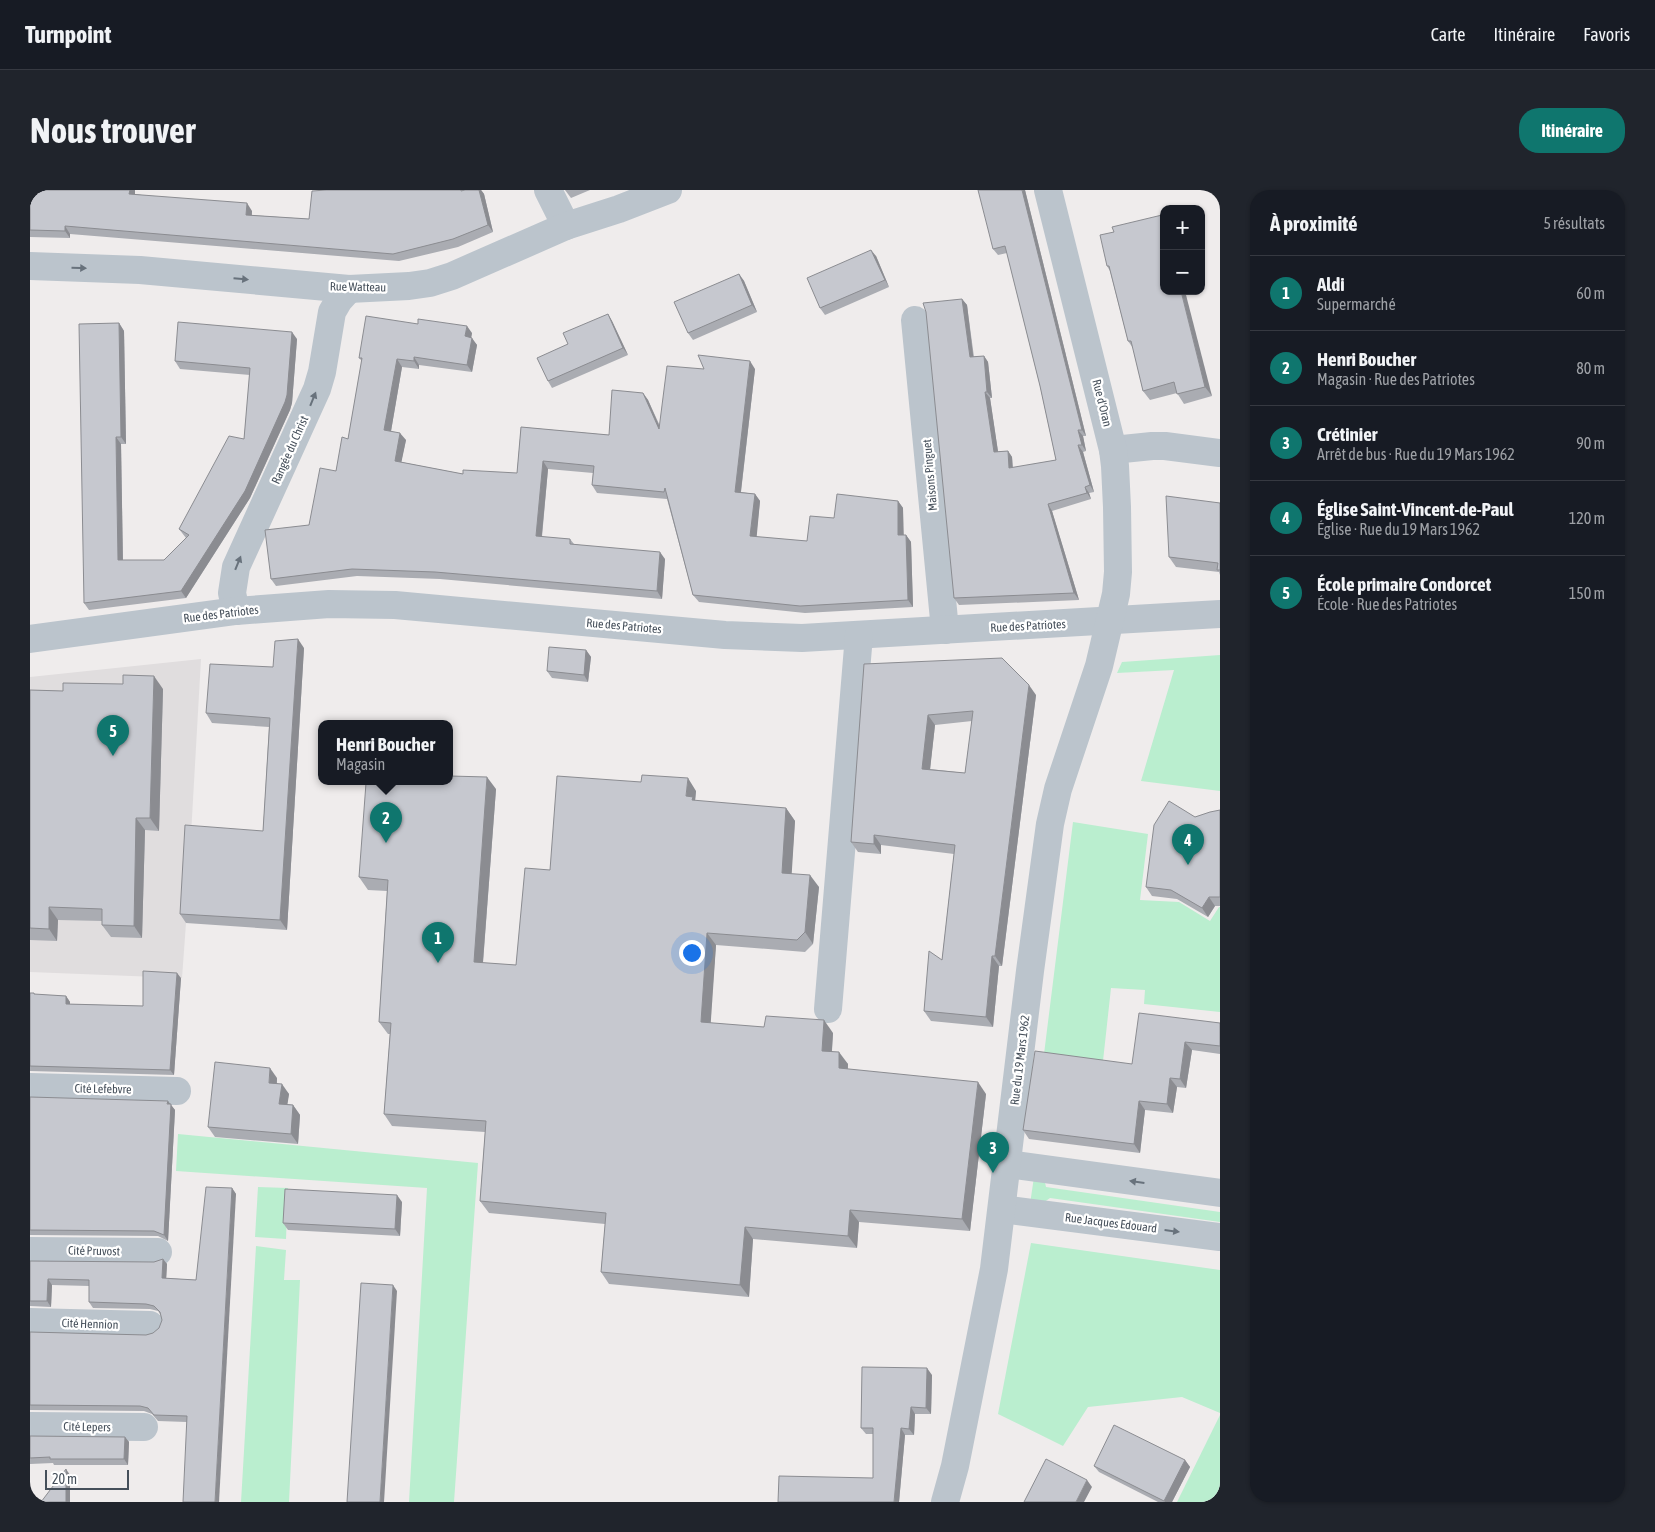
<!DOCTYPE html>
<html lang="fr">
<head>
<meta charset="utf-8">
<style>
	body { margin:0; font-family:"Asap Condensed",sans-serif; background:#20242c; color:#f1f3f6 }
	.controls { position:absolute; right:15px; top:15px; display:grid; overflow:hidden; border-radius:10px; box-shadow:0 1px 4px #0004 }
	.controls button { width:45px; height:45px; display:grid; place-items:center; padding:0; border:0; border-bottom:1px solid #363941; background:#171b24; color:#f1f3f6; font:25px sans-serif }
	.scale { position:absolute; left:15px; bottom:12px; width:84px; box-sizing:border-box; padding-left:5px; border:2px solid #454f5a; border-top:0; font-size:14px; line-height:18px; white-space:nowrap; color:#454f5a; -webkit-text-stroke:4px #fff; paint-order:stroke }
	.you { position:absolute; left:661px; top:762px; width:18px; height:18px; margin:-12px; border:4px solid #fff; border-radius:50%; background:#1a73e8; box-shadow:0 0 0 8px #1a73e833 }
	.badge { display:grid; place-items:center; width:32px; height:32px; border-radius:50%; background:#0f766e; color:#fff; font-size:16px; font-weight:700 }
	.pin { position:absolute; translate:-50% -41px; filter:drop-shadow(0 1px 2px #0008) }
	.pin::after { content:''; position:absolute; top:26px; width:18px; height:15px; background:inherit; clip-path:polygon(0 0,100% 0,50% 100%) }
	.popup { position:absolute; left:288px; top:530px; width:135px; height:65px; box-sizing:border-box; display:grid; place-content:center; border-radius:10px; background:#171b24; filter:drop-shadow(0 1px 4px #0005); font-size:16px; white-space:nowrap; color:#9ea1a6 }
	.popup b { font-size:19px; color:#f1f3f6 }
	.popup::after { content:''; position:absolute; left:50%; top:100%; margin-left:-10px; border:10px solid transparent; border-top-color:#171b24 }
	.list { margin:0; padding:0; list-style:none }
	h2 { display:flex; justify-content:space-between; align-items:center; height:65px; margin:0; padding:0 20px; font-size:21px }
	h2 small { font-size:16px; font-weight:400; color:#9ea1a6 }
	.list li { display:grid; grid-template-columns:32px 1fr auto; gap:15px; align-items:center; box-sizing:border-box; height:75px; padding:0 20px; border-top:1px solid #363941 }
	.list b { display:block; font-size:19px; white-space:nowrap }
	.list p { margin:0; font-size:16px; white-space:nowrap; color:#9ea1a6 }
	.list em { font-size:16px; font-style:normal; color:#9ea1a6 }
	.map { position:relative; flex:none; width:1190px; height:1312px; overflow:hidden; border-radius:20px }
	header { display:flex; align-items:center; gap:30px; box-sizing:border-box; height:70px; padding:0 25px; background:#171b24; border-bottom:1px solid #363941 }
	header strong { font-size:24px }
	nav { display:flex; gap:28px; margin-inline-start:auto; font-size:18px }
	.intro { display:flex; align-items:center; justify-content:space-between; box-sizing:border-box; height:120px; padding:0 30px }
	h1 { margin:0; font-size:35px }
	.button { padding:12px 22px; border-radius:20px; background:#0f766e; color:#fff; font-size:18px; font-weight:700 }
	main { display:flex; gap:30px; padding:0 30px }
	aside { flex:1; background:#171b24; border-radius:20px; box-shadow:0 1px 4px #0004 }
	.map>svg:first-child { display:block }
</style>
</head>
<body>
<header>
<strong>Turnpoint</strong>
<nav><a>Carte</a><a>Itinéraire</a><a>Favoris</a></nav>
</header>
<div class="intro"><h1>Nous trouver</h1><a class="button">Itinéraire</a></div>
<main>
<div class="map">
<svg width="1190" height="1312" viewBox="0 0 1190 1312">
	<rect width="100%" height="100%" fill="#efecec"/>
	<polygon fill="#e0ddde" points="171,469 156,733 152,788 0,782 0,487"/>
	<g fill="#baeecf">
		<polygon points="1190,465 1190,601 1111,591 1144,480 1087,483 1092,472"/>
		<polygon points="1043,632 1118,644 1110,710 1149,712 1180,731 1189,717 1190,717 1190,822 1114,814 1115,800 1081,798 1073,871 1014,864"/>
		<polygon points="148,944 448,973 424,1312 379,1312 397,998 146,981"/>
		<polygon points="1004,987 1014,988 1016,997 1190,1022 1190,1032 1020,1008 1010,1015 1000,1014"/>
		<polygon points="228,997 258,998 256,1049 225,1047"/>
		<polygon points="1001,1053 1190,1080 1190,1223 1152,1207 1058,1217 1033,1256 968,1224"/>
		<polygon points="226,1056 256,1060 254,1090 270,1090 259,1312 211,1312"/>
		<polygon points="1190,1225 1190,1312 1147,1312"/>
	</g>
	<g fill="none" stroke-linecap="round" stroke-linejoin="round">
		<g stroke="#bbc4cc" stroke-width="28">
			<polyline points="518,0 536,36"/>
			<polyline points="0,76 110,80 319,99 379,96 400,93 422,86 536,36 589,19 638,0"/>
			<polyline points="885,130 915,440"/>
			<polyline points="1083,260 1122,256 1135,256 1190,263"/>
			<polyline points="206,421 202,403 206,377 287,199 292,182 302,122 309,110 319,99"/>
			<polyline points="0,449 206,421 299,414 365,415 695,445 772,448 1190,424"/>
			<polyline points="798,819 829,445"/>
			<polyline points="0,897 147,901"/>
			<polyline points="978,974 1190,1003"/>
			<polyline points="972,1019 1190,1047"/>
			<polyline points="0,1061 128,1062"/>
			<polyline points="0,1132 120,1135"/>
			<polyline points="0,1236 114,1237"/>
			<polyline points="915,1312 925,1276 964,1079 1000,781 1020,634 1028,599 1069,476 1086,404 1088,382 1087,317 1085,276 1083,260 1018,0"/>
		</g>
	</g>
	<g fill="#aaacb2" fill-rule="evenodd">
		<polygon points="0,0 105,0 105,4 222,21 222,25 279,29 296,0 451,0 454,4 463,42 428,57 369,71 40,44 40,48 0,47"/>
		<polygon points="535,0 560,0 541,8"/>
		<polygon points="995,0 1056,246 1053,246 1056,261 1053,262 1064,302 1059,303 1061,309 1022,321 1049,410 929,415 924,408 932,109 937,115 944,167 954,166 958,172 962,208 960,208 968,262 978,261 982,267 983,278 1026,270 1010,196 977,63 968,65 963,59"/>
		<polygon points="1132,25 1134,28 1134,101 1182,206 1154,214 1147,203 1120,210 1113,201 1103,158 1098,151 1080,81 1077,76 1084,42"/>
		<polygon points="846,66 859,97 795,125 790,118"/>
		<polygon points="709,84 714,91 727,122 663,150 658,143"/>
		<polygon points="578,124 582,131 598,165 522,198 518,191 538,154"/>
		<polygon points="89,133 94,141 96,254 91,254 93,370 134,370 156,348 149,339 214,249 220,185 150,179 145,171 267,149 262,213 260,220 220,308 156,408 59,420 54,413"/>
		<polygon points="442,143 441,148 447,155 442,182 389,175 389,179 372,177 361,241 376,250 371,272 433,284 487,283 491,237 579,245 613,203 618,210 630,236 674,179 725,179 711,302 725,304 730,311 726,347 777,351 804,328 868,311 873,318 873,345 876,345 881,352 883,417 775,423 669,412 663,405 637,309 567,303 562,295 563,283 518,279 512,347 540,349 544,354 635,369 632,409 410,389 327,386 246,396 241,389 279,335 306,281 318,249 332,171 329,168"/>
		<polygon points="1190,313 1190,385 1189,382 1146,377 1139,367"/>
		<polygon points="274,458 257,740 156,733 150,724 233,641 239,537 182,533 176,523 243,477"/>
		<polygon points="556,460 561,467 558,492 522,488 517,481"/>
		<path d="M 834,474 L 1006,505 L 972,776 L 969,776 L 963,837 L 901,831 L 894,821 L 912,770 L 924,664 L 851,655 L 851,664 L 828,662 L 821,652 ZM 942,531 L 935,583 L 900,579 L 905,535 Z"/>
		<polygon points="133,499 129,641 115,640 112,748 81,747 72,735 72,731 28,730 27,751 0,750 0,500 33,501"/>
		<polygon points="360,595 466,599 453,773 486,775 520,680 666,601 665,611 756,618 765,631 761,684 789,697 783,754 775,762 686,755 680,833 803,843 802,861 818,874 818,879 956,904 940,1041 829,1032 827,1058 723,1049 719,1107 579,1094 571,1082 575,1034 459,1023 450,1011 455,942 362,936 354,924 360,844 358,844 349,832 357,701 338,700 329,687"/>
		<polygon points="1190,620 1190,716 1185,716 1178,727 1147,709 1122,706 1116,697 1165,627"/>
		<polygon points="151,788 144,885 0,881 0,803 4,803 5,805 36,806 40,812 40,814 113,816"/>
		<polygon points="1190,833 1190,864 1162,860 1156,898 1147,897 1143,923 1115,920 1110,963 999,949 993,940 1102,874"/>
		<polygon points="247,888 247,893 259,904 257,914 263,915 270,925 268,954 185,947 178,937"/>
		<polygon points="0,907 140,914 145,920 138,1051 128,1046 0,1045"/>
		<polygon points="202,998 206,1004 157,1232 128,1231 122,1224 114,1221 0,1220 0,1142 116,1145 123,1143 129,1138 132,1130 130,1124 128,1121 120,1119 63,1118 59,1112 59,1096 22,1095 21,1117 0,1116 0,1071 124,1072 133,1069 137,1074 136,1088 166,1090"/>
		<polygon points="372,1012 370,1046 258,1040 253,1033"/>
		<polygon points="902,1185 901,1224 885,1224 884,1245 875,1245 869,1312 843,1288 843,1244 836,1244 831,1238"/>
		<polygon points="0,1246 95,1247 99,1252 98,1275 24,1275 23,1273 0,1274"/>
		<polygon points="1155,1270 1160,1277 1142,1312 1128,1312 1069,1282 1064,1276"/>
	</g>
	<g fill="#8b8c91">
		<polygon points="100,0 105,0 105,11 99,4"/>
		<polygon points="449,0 451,0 454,4 463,42 458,35"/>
		<polygon points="992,0 995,0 1056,246 1052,240"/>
		<polygon points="217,13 222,21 221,32 216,25"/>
		<polygon points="35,36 40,44 40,48 35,41"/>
		<polygon points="841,60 846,66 859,97 855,90"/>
		<polygon points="709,84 714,91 727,122 722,115"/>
		<polygon points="1151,101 1155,101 1182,206 1175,197"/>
		<polygon points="932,109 937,115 944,173 940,167"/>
		<polygon points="578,124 582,131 598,165 593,158"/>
		<polygon points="89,133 94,141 96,254 91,247"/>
		<polygon points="437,136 442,143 440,154 435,146"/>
		<polygon points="262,142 267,149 262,213 260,220 220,308 156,408 151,401"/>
		<polygon points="442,148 447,155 442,182 437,175"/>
		<polygon points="954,166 958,172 962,208 957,202"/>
		<polygon points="384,167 389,175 389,179 384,171"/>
		<polygon points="367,169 372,177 360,247 354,240"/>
		<polygon points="720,171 725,179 710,309 705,302"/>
		<polygon points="955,202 960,208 969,268 964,262"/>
		<polygon points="613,203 618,210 634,247 629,239"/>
		<polygon points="1048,240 1053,246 1056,261 1052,255"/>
		<polygon points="370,243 376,250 370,279 365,271"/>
		<polygon points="86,247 91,254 93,378 88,370"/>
		<polygon points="1048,255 1053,262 1064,302 1060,295"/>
		<polygon points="978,261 982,267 983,285 979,278"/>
		<polygon points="513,271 518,279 511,354 506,346"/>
		<polygon points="1055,297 1059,303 1061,309 1057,303"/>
		<polygon points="725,304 730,311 726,354 720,346"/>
		<polygon points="868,311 873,318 874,352 868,345"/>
		<polygon points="1018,314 1022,321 1049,410 1044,403"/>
		<polygon points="876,345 881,352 883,417 878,410"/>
		<polygon points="630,362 635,369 632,409 627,401"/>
		<polygon points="268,449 274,458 257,740 250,730"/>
		<polygon points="556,460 561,467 558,492 554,485"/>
		<polygon points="124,486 133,499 129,641 120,628"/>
		<polygon points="999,495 1006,505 972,776 965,766"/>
		<polygon points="898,525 905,535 899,589 892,579"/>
		<polygon points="457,587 466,599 452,784 444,772"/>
		<polygon points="658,588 666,601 665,611 671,623 656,606"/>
		<polygon points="756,618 765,631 761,695 752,683"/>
		<polygon points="106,628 115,640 112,748 104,736"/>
		<polygon points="844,645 851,655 851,664 844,654"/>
		<polygon points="780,685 789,697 783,754 775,742"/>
		<polygon points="1179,707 1185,716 1178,727 1172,718"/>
		<polygon points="19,717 28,730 27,751 19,739"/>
		<polygon points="677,743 686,755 680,844 671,832"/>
		<polygon points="962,766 969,776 963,837 956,827"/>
		<polygon points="147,783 151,788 144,885 140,880"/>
		<polygon points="36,806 40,812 40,820 36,814"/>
		<polygon points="794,830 803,843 801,873 792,861"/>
		<polygon points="1155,852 1162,860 1156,898 1150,889"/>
		<polygon points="809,862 818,874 817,891 809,878"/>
		<polygon points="240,878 247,888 246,903 239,893"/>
		<polygon points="1140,888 1147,897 1143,923 1137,914"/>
		<polygon points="948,892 956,904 940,1041 932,1029"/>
		<polygon points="252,894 259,904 256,924 249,914"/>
		<polygon points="138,911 145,920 138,1051 134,1045"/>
		<polygon points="1109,911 1115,920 1110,963 1104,954"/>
		<polygon points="263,915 270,925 268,954 261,944"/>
		<polygon points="202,998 206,1004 189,1312 185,1312"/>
		<polygon points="367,1005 372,1012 370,1046 365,1039"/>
		<polygon points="820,1020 829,1032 827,1058 818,1046"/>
		<polygon points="715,1037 723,1049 719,1107 710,1095"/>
		<polygon points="133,1069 137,1074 136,1093 132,1088"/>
		<polygon points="18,1089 22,1095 21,1117 17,1111"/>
		<polygon points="363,1095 367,1101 354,1312 350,1312"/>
		<polygon points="897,1178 902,1185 901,1224 896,1218"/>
		<polygon points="881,1217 885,1224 884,1245 879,1239"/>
		<polygon points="871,1238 875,1245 869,1312 864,1312"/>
		<polygon points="95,1247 99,1252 98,1275 94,1269"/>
		<polygon points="1155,1270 1160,1277 1142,1312 1135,1312 1134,1311"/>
		<polygon points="36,1279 40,1285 40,1312 36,1312"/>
		<polygon points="1057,1290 1062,1297 1054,1312 1046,1312"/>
	</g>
	<g fill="#c6c8cf" stroke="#8b8c91" fill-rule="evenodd">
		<polygon points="0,0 100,0 99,4 217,13 216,25 279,29 282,1 296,0 431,0 431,1 435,0 449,0 458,35 423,49 363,64 35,36 35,41 0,40"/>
		<polygon points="948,0 992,0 1052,240 1048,240 1052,255 1048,255 1060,295 1055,297 1057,303 1018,314 1044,403 924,408 896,122 893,113 932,109 940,167 954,166 957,202 955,202 964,262 978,261 979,278 1026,270 1010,196 975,56 963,59"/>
		<polygon points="1132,25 1134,33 1134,101 1151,101 1175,197 1147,204 1144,192 1113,201 1101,151 1098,151 1079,76 1077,76 1070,45 1084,42 1082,37"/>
		<polygon points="841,60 855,90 790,118 777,88"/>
		<polygon points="709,84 722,115 658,143 644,112"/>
		<polygon points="578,124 593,158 518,191 507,168 538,154 533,143"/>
		<polygon points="336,126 388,134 388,129 437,136 435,146 442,148 437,175 384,167 384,171 367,169 354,240 370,243 365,271 433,284 433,280 487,283 491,237 579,245 582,200 613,203 629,239 637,176 674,179 668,165 720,171 705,302 725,304 720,346 777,351 780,326 804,328 807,304 868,311 868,345 876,345 878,410 770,416 663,405 635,298 634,302 562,295 564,276 513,271 506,346 540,349 540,354 630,362 627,401 405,382 322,379 241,389 235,340 279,335 290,278 306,281 312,247 318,249 332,168 329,168"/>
		<polygon points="148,132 262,142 257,205 255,212 215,301 151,401 54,413 49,134 89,133 91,247 86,247 88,370 134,370 159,345 149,339 199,246 214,249 220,178 145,171"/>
		<polygon points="1136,306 1190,313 1190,380 1187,380 1188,373 1139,367"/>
		<polygon points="268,449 250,730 150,724 155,635 233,641 240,528 176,523 180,474 243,477 245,451"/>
		<polygon points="519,457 556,460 554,485 517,481"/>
		<path d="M 972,468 L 999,495 L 965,766 L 962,766 L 956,827 L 894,821 L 899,761 L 912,770 L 925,655 L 844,645 L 844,654 L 821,652 L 834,474 ZM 943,521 L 935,583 L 892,579 L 898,525 Z"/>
		<polygon points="93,485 124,486 120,628 106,628 104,736 72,735 72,719 19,717 19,739 0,738 0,500 33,501 33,493 93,494"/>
		<polygon points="612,585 658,588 656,606 663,607 662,610 756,618 752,683 780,685 775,742 767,750 677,743 671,832 734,837 736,826 794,830 792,861 809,862 809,878 948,892 932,1029 820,1020 818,1046 715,1037 710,1095 571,1082 576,1023 450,1011 456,931 354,924 361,833 349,832 358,690 329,687 336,593 360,595 361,592 420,592 420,586 457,587 444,772 486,775 495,678 520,680 527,586 611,592"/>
		<polygon points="1139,611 1165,627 1180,622 1190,620 1190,707 1179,707 1172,718 1141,700 1116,697 1124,635"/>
		<polygon points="113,781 147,783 140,880 0,876 0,803 4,803 4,804 36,806 36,814 113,816"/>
		<polygon points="1109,823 1190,833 1190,856 1155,852 1150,889 1140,888 1137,914 1109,911 1104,954 993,940 1005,861 1102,874"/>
		<polygon points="185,872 240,878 239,893 252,894 249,914 263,915 261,944 178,937"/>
		<polygon points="0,907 138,911 137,914 141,914 134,1045 124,1041 0,1040"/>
		<polygon points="176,997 202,998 185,1312 153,1312 157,1226 124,1225 118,1218 110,1216 0,1215 0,1142 116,1145 123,1143 129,1138 132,1130 130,1122 124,1116 116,1114 59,1112 59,1090 18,1089 17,1111 0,1111 0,1071 124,1072 133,1069 132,1088 166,1090"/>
		<polygon points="255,999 367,1005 365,1039 253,1033"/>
		<polygon points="331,1093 363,1095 350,1312 317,1312"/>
		<polygon points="832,1177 897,1178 896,1218 881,1217 879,1239 871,1238 864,1312 748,1312 749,1286 843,1288 843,1238 831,1238"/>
		<polygon points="1084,1235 1155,1270 1134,1311 1064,1276"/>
		<polygon points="0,1246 95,1247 94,1269 20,1269 20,1267 0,1268"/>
		<polygon points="1016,1269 1057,1290 1046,1312 994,1312"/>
		<polygon points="36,1279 36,1312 11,1312"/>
	</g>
	<defs><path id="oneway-solid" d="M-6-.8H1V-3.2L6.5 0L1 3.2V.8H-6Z" transform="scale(1.25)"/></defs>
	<g fill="#68727c">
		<use href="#oneway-solid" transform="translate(49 78) rotate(2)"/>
		<use href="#oneway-solid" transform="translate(211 89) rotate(5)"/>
		<use href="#oneway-solid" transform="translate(283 209) rotate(-68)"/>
		<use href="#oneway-solid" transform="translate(208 373) rotate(-68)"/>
		<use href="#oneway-solid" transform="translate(1107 992) rotate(-172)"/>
		<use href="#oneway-solid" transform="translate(1142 1041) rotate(7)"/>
	</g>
	<g text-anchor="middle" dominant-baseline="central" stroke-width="4.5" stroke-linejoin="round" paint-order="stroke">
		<g font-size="12" fill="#454f5a" stroke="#fff">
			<text transform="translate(328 97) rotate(1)">Rue Watteau</text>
			<text transform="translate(1072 213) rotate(76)">Rue d'Oran</text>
			<text transform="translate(260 260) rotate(-66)">Rangée du Christ</text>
			<text transform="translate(900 285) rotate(-95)">Maisons Pinguet</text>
			<text transform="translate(191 424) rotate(-7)">Rue des Patriotes</text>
			<text transform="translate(594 436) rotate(5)">Rue des Patriotes</text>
			<text transform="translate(998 436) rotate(-3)">Rue des Patriotes</text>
			<text transform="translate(990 870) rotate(-83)">Rue du 19 Mars 1962</text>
			<text transform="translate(73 899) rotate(1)">Cité Lefebvre</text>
			<text transform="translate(1081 1033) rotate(7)">Rue Jacques Edouard</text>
			<text transform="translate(64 1061) rotate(1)">Cité Pruvost</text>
			<text transform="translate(60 1134) rotate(2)">Cité Hennion</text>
			<text transform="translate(57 1237) rotate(1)">Cité Lepers</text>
		</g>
	</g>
</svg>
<div class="controls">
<button>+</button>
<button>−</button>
</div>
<div class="scale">20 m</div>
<div class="you"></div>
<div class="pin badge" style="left:408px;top:773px">1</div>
<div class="pin badge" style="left:356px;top:653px">2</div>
<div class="popup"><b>Henri Boucher</b>Magasin</div>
<div class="pin badge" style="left:963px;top:983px">3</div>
<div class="pin badge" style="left:1158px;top:675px">4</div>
<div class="pin badge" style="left:83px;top:566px">5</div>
</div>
<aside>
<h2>À proximité<small>5 résultats</small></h2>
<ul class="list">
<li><span class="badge">1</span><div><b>Aldi</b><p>Supermarché</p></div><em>60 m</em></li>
<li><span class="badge">2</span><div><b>Henri Boucher</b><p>Magasin · Rue des Patriotes</p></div><em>80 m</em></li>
<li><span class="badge">3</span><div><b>Crétinier</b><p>Arrêt de bus · Rue du 19 Mars 1962</p></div><em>90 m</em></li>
<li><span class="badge">4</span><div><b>Église Saint-Vincent-de-Paul</b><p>Église · Rue du 19 Mars 1962</p></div><em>120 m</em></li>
<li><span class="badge">5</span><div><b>École primaire Condorcet</b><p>École · Rue des Patriotes</p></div><em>150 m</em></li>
</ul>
</aside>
</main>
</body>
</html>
